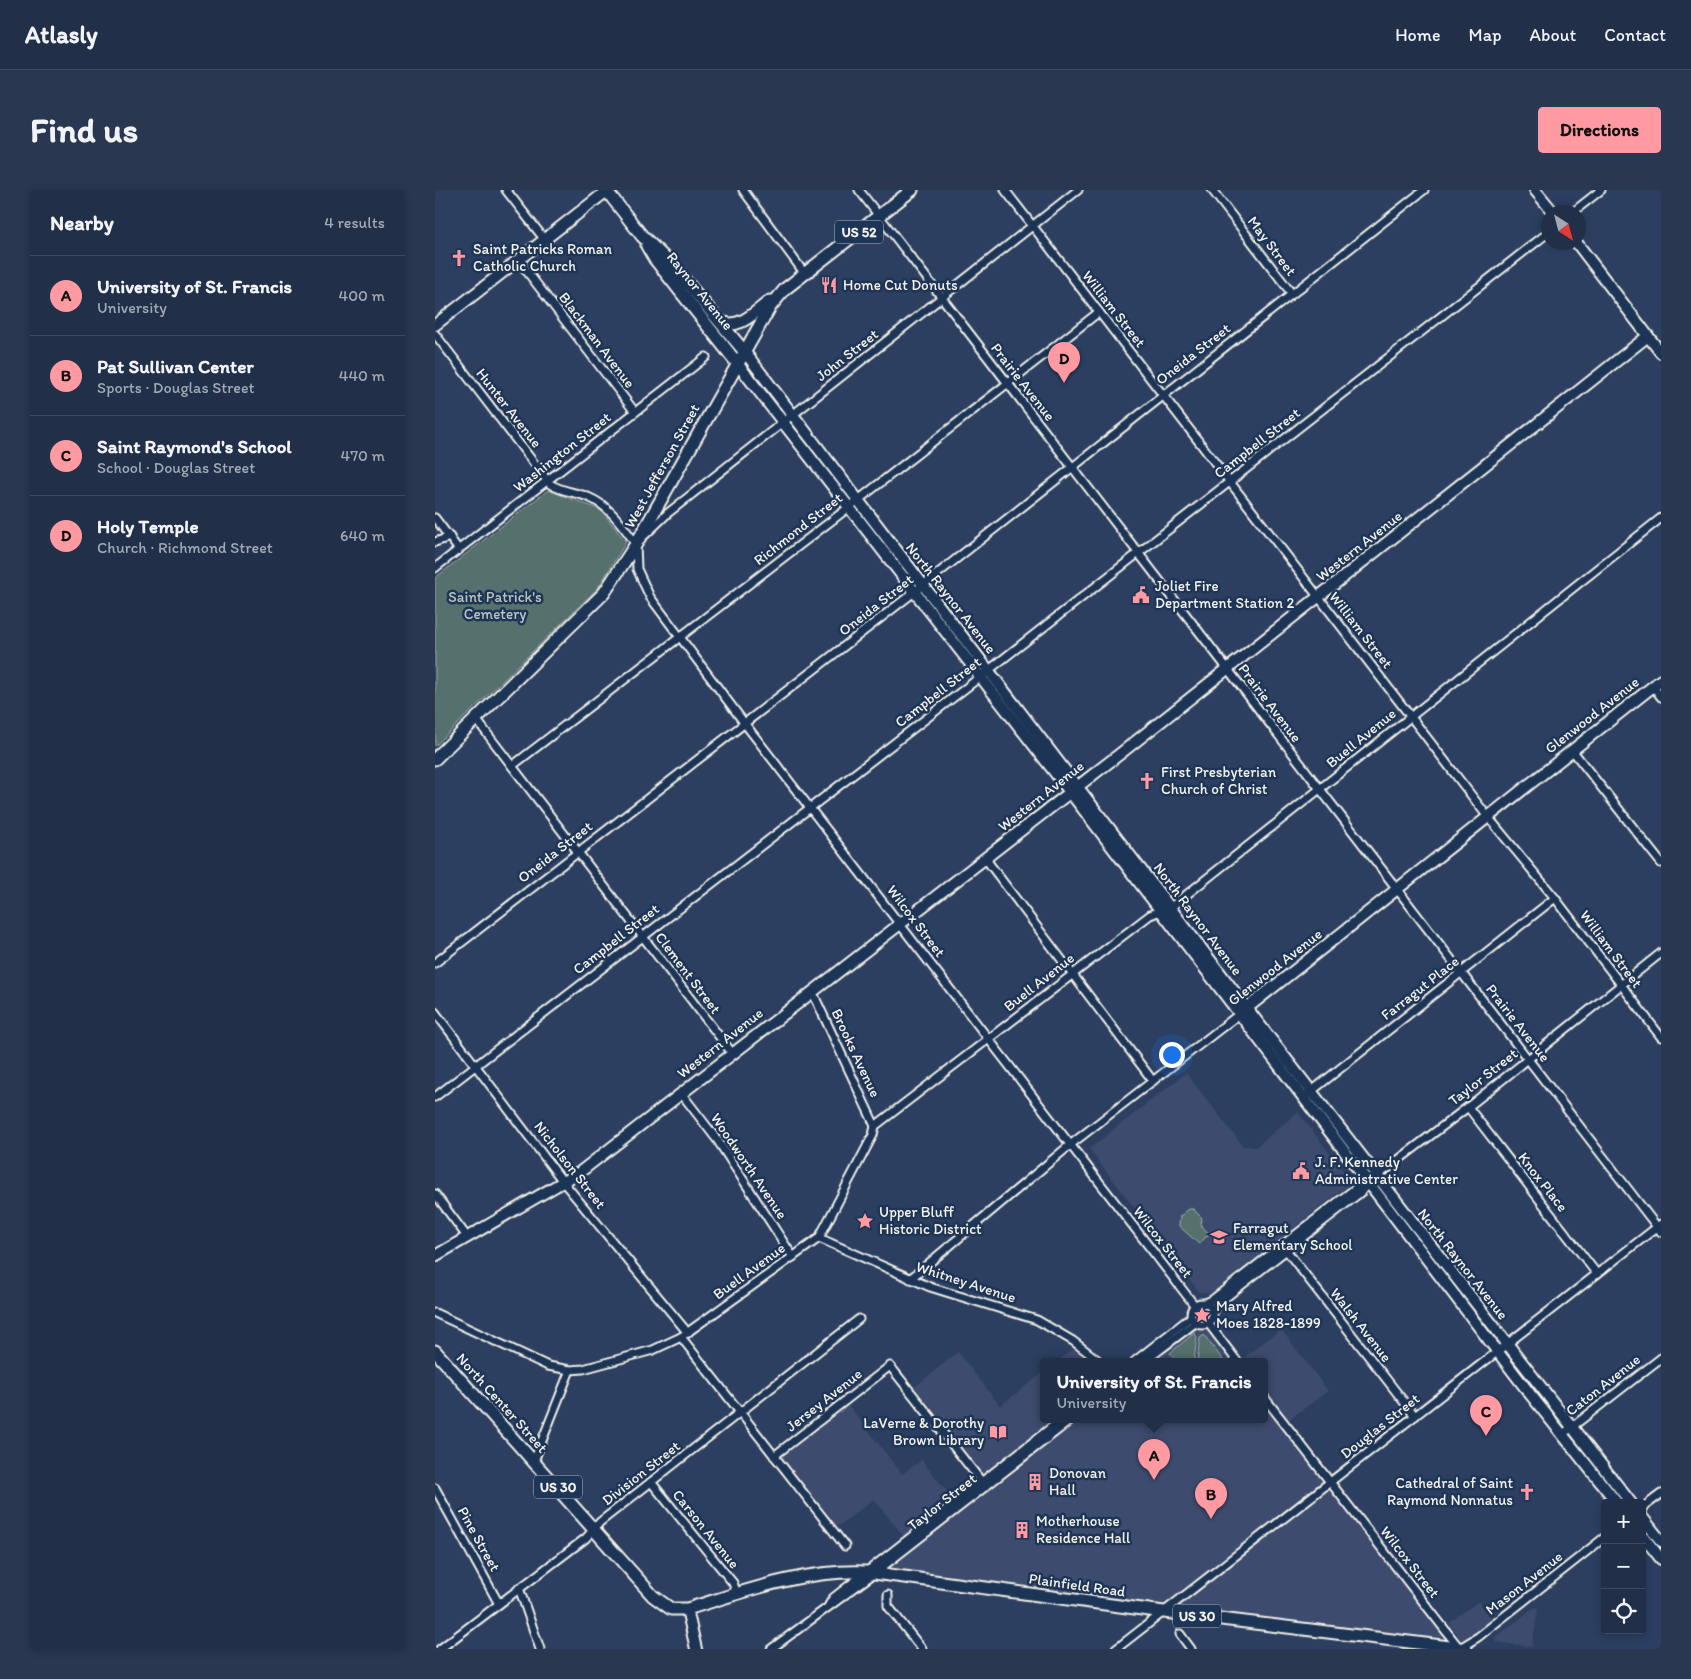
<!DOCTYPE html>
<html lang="en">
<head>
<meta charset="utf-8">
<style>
	body { margin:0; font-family:Itim,sans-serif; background:#293750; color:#f1f3f6 }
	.controls { position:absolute; right:15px; bottom:15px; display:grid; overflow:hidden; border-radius:5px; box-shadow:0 2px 8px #0003 }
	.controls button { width:45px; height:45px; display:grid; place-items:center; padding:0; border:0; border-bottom:1px solid #3e4a61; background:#212f49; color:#f1f3f6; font:25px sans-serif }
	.compass { position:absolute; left:1106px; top:15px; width:45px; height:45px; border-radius:50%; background:#212f49; box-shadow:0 2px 8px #0003; rotate:144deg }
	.you { position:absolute; left:736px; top:864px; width:18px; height:18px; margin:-12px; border:4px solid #fff; border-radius:50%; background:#1a73e8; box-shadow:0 0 0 8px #1a73e833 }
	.badge { display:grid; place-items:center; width:32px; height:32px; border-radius:50%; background:#ff9aa2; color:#111; font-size:16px; font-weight:700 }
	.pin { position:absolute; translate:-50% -41px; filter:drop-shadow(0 1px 2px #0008) }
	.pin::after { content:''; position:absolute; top:26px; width:18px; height:15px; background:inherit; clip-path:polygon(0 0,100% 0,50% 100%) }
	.popup { position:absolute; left:605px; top:1168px; width:228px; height:65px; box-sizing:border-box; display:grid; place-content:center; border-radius:5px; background:#212f49; filter:drop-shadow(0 1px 4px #0005); font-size:16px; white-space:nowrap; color:#a2a9b4 }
	.popup b { font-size:19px; color:#f1f3f6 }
	.popup::after { content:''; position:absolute; left:50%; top:100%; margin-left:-10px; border:10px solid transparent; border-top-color:#212f49 }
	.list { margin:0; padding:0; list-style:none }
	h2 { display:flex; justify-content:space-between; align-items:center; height:65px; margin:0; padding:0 20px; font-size:21px }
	h2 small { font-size:16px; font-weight:400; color:#a2a9b4 }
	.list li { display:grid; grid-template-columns:32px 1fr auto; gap:15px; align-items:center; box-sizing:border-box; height:80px; padding:0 20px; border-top:1px solid #3e4a61 }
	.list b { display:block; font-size:19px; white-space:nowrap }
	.list p { margin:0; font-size:16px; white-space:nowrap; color:#a2a9b4 }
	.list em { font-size:16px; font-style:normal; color:#a2a9b4 }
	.icon { flex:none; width:28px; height:28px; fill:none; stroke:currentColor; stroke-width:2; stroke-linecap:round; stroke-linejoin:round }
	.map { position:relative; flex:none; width:1226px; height:1459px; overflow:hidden; border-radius:5px }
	header { display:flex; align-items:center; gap:30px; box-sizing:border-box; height:70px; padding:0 25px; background:#212f49; border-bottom:1px solid #3e4a61 }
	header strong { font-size:24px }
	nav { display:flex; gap:28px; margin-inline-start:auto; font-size:18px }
	.intro { display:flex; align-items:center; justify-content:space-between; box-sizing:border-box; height:120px; padding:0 30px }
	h1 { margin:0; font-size:35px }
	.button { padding:12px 22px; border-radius:5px; background:#ff9aa2; color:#111; font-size:18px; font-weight:700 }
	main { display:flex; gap:30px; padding:0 30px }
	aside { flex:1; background:#212f49; border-radius:5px; box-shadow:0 2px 8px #0003 }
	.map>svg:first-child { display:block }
</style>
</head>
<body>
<header>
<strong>Atlasly</strong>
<nav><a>Home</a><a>Map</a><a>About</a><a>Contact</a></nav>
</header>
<div class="intro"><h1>Find us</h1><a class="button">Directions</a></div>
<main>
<aside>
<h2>Nearby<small>4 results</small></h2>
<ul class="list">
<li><span class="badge">A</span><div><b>University of St. Francis</b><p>University</p></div><em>400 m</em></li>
<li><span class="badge">B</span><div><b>Pat Sullivan Center</b><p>Sports · Douglas Street</p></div><em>440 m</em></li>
<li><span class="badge">C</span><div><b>Saint Raymond's School</b><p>School · Douglas Street</p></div><em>470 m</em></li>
<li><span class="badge">D</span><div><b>Holy Temple</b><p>Church · Richmond Street</p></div><em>640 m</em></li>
</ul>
</aside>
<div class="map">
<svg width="1226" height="1459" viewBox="0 0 1226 1459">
	<rect width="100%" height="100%" fill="#2c3f61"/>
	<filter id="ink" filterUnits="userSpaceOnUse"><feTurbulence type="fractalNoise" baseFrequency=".02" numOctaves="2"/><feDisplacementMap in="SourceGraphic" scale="10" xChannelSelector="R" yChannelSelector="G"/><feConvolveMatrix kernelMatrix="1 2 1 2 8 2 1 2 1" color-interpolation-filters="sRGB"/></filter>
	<g filter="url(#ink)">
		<g fill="#3e4b6e">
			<polygon points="751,883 808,956 821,957 863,922 917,992 776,1104 764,1102 654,959"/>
			<polygon points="761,1128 769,1132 799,1171 705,1171"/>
			<polygon points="846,1139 893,1201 849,1233 1020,1456 444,1381 476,1356 439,1309 398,1340 341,1267 411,1212 467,1284 487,1270 525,1318 551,1297 476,1200 523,1162 565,1216 609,1182 609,1229 829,1229 829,1171 804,1171"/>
			<polygon points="642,1156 660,1171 622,1171"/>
			<polygon points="1044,1411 1058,1430 1031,1449 1026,1449 1014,1433"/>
			<polygon points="1100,1417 1103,1418 1097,1457 1061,1452 1060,1448"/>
		</g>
		<g fill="#55706d" stroke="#a4b0aa">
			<polygon points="113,300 166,320 191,352 163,398 0,556 0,388"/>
			<polygon points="754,1019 758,1019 767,1028 766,1035 774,1044 764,1054 744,1036 745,1026"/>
			<polygon points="759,1143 762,1147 759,1171 741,1171 735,1163"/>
			<polygon points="769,1145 788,1170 786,1171 762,1171 765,1148"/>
		</g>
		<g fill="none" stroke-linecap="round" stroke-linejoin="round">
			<g stroke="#f4f1e8" stroke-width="11">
				<g id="street">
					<polyline points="71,0 110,50"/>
					<polyline points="308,0 370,84"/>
					<polyline points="424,0 1226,1042"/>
					<polyline points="570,0 1053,627 1120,708 1226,847"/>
					<polyline points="777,0 857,104"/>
					<polyline points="1138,22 1166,0"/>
					<polyline points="84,71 200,222"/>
					<path d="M 0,144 L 115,294 C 127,302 141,302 153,307 C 175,316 187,335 201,354"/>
					<polyline points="0,328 24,360"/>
					<polyline points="210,345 233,323 643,0"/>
					<polyline points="0,352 15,347"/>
					<polyline points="201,354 202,379 215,407 310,534 760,1116"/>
					<polyline points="0,378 271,167"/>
					<polyline points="1218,496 1226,507"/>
					<polyline points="41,529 297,863"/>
					<polyline points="1137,560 1226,673"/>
					<polyline points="77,576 413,318 664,122"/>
					<polyline points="550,668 718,891"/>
					<polyline points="0,773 478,403 989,0"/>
					<polyline points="377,801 440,936"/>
					<polyline points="0,822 129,993 253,1143"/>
					<polyline points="246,903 283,951 358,1067"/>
					<polyline points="873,904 1120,708"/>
					<polyline points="0,907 545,487 1114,42"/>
					<polyline points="1033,917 1162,1084"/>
					<polyline points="0,1004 33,1048"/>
					<polyline points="384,1048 495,1097 602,1130 638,1151 664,1171"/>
					<polyline points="851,1060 980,1226"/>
					<polyline points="475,1089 635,955 803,825"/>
					<circle cx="767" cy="1124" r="11"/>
					<polyline points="768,1114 777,1110 922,997 933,993"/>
					<polyline points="777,1122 781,1115 926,1002 933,993 1033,917 1226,763"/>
					<polyline points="0,1123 113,1176 135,1180 148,1179 218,1160 246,1147 384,1048 438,945 440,936 715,725 736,717 1226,328"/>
					<polyline points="773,1133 802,1171"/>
					<polyline points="246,1147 410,1356"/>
					<polyline points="700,1171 756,1127"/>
					<polyline points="710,1171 760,1133"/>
					<polyline points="829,1207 1025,1459"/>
					<polyline points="1128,1244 1226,1168"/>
					<polyline points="339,1266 455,1176 550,1296"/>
					<polyline points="99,1271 135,1180"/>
					<polyline points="216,1292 298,1393 302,1404"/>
					<polyline points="0,1298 64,1414"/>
					<polyline points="1207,1318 1226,1304"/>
					<polyline points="84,1398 105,1459"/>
					<polyline points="453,1405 453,1416 487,1459"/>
					<polyline points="394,1415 398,1408 627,1229"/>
					<polyline points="745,1444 756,1459"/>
					<polyline points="1025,1458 1043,1447 1170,1347"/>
					<polyline points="5,1459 151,1348 165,1332 424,1129"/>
					<polyline points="336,1459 441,1382 637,1229"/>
					<polyline points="681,1459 1226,1034"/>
				</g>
			</g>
			<g stroke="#f4f1e8" stroke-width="14">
				<g id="secondary">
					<polyline points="1100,0 1118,22"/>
					<polyline points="1141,52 1226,163"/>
					<polyline points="0,135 173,0"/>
					<polyline points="309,161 821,830 1196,1313"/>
					<polyline points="302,173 635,602 1095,1204 1182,1313"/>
					<polyline points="807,822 1226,490"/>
					<polyline points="0,1066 145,982 686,563 1213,146"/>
					<polyline points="1207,1327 1226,1351"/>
					<polyline points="1207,1345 1226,1369"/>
					<polyline points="252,1419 261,1459"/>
				</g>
			</g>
			<g stroke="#f4f1e8" stroke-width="15">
				<g id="primary">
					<polyline points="171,0 207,46 238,76 309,161"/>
					<polyline points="212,56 219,68 302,173"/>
					<path d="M 285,131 C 302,142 321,121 335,111"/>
					<polyline points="0,569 169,403 201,354 335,117 350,99 477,0"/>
					<path d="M 0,1161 L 218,1406 L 236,1419 L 252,1419 C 311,1401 370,1379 432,1382 L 729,1422 L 1031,1459"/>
				</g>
			</g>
			<use href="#street" stroke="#1d3557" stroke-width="7"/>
			<use href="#secondary" stroke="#1d3557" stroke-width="10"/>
			<use href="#primary" stroke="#1d3557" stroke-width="11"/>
		</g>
	</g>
	<defs>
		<g id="church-bare" transform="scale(1.35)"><path d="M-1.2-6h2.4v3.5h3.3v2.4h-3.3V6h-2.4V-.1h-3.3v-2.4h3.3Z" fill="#ff9aa2" stroke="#1d3557" stroke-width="2.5" paint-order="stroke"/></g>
		<g id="restaurant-bare" transform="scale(1.35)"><path d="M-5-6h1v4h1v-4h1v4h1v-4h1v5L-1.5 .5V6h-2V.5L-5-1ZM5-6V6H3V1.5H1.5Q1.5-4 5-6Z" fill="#ff9aa2" stroke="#1d3557" stroke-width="2.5" paint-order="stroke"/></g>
		<g id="civic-bare" transform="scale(1.35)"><path d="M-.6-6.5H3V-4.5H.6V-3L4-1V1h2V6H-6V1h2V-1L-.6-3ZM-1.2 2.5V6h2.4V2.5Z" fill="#ff9aa2" stroke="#1d3557" stroke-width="2.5" paint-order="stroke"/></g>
		<g id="sight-bare" transform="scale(1.35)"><path d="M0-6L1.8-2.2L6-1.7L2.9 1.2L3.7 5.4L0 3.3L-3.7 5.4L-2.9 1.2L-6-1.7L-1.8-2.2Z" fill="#ff9aa2" stroke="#1d3557" stroke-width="2.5" paint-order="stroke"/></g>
		<g id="school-bare" transform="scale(1.35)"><path d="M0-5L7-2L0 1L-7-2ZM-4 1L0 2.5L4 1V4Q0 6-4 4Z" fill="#ff9aa2" stroke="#1d3557" stroke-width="2.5" paint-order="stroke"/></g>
		<g id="library-bare" transform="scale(1.35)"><path d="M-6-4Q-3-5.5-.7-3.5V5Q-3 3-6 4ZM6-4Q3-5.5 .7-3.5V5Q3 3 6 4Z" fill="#ff9aa2" stroke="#1d3557" stroke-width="2.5" paint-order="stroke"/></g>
		<g id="building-bare" transform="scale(1.35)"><path d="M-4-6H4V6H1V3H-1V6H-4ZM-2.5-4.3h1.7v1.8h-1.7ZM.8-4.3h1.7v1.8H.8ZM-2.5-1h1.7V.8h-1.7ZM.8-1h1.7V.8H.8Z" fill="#ff9aa2" stroke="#1d3557" stroke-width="2.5" paint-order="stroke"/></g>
	</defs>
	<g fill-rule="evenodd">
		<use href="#church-bare" x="24" y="68"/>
		<use href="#restaurant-bare" x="394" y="95"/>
		<use href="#civic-bare" x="706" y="405"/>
		<use href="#church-bare" x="712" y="591"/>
		<use href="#civic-bare" x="866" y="981"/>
		<use href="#sight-bare" x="430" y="1031"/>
		<use href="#school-bare" x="784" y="1047"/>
		<use href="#sight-bare" x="767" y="1125"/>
		<use href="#library-bare" x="563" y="1242"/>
		<use href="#building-bare" x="600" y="1292"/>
		<use href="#church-bare" x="1092" y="1302"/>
		<use href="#building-bare" x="587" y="1340"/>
	</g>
	<g text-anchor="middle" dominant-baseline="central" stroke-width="5" stroke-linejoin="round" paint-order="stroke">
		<g fill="#1d3557" stroke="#b4b9bc" stroke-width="1">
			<rect x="400" y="30.5" width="48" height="23" rx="4"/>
			<rect x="99" y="1285.5" width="48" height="23" rx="4"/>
			<rect x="738" y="1414.5" width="48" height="23" rx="4"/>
		</g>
		<g font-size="14" font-weight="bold" fill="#f4f1e8">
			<text x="424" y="42">US 52</text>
			<text x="123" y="1297">US 30</text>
			<text x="762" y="1426">US 30</text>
		</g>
		<g font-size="15" fill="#f4f1e8" stroke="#1d3557">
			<text transform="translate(837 56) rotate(53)">May Street</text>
			<text transform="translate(265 101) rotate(51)">Raynor Avenue</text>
			<text transform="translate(679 119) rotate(52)">William Street</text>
			<text transform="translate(162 150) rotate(53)">Blackman Avenue</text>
			<text transform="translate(758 164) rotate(-38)">Oneida Street</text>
			<text transform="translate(412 165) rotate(-38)">John Street</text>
			<text transform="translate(588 192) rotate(52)">Prairie Avenue</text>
			<text transform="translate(74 218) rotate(52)">Hunter Avenue</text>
			<text transform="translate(822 253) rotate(-38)">Campbell Street</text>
			<text transform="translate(127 262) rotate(-38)">Washington Street</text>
			<text transform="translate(227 276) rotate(-61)">West Jefferson Street</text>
			<text transform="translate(363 339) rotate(-38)">Richmond Street</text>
			<text transform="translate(924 356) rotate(-38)">Western Avenue</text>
			<text transform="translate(516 408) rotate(52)">North Raynor Avenue</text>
			<text transform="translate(441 415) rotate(-38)">Oneida Street</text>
			<text transform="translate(926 440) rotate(52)">William Street</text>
			<text transform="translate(503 502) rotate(-38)">Campbell Street</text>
			<text transform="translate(835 513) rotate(53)">Prairie Avenue</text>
			<text transform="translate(1157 525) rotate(-38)">Glenwood Avenue</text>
			<text transform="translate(926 548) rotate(-39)">Buell Avenue</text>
			<text transform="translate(606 606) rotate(-38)">Western Avenue</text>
			<text transform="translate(120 662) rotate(-38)">Oneida Street</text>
			<text transform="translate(763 729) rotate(53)">North Raynor Avenue</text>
			<text transform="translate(481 731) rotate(53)">Wilcox Street</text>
			<text transform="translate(181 749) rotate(-38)">Campbell Street</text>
			<text transform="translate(1176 759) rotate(53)">William Street</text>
			<text transform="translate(840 777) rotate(-38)">Glenwood Avenue</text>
			<text transform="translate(253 783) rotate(53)">Clement Street</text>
			<text transform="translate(604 792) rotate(-38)">Buell Avenue</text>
			<text transform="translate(985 798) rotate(-38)">Farragut Place</text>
			<text transform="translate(1083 833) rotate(52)">Prairie Avenue</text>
			<text transform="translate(285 853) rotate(-38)">Western Avenue</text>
			<text transform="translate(421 863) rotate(65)">Brooks Avenue</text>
			<text transform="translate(1048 887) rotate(-38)">Taylor Street</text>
			<text transform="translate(135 975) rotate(52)">Nicholson Street</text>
			<text transform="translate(314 976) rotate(56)">Woodworth Avenue</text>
			<text transform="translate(1108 992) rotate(52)">Knox Place</text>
			<text transform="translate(728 1052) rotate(52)">Wilcox Street</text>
			<text transform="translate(1028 1074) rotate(52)">North Raynor Avenue</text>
			<text transform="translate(314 1081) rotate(-36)">Buell Avenue</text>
			<text transform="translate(531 1092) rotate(18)">Whitney Avenue</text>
			<text transform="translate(926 1135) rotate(52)">Walsh Avenue</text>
			<text transform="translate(1168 1195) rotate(-38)">Caton Avenue</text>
			<text transform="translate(389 1210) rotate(-38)">Jersey Avenue</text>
			<text transform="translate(67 1213) rotate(48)">North Center Street</text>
			<text transform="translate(945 1236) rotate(-38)">Douglas Street</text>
			<text transform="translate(206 1283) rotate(-38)">Division Street</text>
			<text transform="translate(507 1312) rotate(-38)">Taylor Street</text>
			<text transform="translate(271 1339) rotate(51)">Carson Avenue</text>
			<text transform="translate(44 1349) rotate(61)">Pine Street</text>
			<text transform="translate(975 1372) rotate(52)">Wilcox Street</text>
			<text transform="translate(1089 1393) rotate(-38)">Mason Avenue</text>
			<text transform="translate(642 1395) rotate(8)">Plainfield Road</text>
		</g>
		<g font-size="15" fill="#f4f1e8" stroke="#1d3557" text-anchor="start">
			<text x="38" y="59">Saint Patricks Roman<tspan x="38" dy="17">Catholic Church</tspan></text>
			<text x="408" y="95">Home Cut Donuts</text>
			<text x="720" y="396">Joliet Fire<tspan x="720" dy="17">Department Station 2</tspan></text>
			<text x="726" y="582">First Presbyterian<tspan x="726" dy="17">Church of Christ</tspan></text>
			<text x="880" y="972">J. F. Kennedy<tspan x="880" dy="17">Administrative Center</tspan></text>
			<text x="444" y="1022">Upper Bluff<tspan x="444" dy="17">Historic District</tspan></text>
			<text x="798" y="1038">Farragut<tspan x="798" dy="17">Elementary School</tspan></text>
			<text x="781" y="1116">Mary Alfred<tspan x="781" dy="17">Moes 1828-1899</tspan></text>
			<text x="549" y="1233" text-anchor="end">LaVerne &amp; Dorothy<tspan x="549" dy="17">Brown Library</tspan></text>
			<text x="614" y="1283">Donovan<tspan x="614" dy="17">Hall</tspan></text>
			<text x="1078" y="1293" text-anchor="end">Cathedral of Saint<tspan x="1078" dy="17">Raymond Nonnatus</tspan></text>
			<text x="601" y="1331">Motherhouse<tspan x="601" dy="17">Residence Hall</tspan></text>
		</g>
		<g font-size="15" fill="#bcc4bd" stroke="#1d3557">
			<text x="60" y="407">Saint Patrick's<tspan x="60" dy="17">Cemetery</tspan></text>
		</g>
	</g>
</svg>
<div class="controls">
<button>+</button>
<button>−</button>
<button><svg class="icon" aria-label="locate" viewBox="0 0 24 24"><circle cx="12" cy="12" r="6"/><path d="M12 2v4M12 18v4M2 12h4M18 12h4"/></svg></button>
</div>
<svg class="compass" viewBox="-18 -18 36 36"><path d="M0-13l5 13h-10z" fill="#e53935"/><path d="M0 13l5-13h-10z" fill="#a2a9b4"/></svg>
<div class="you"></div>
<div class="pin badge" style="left:719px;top:1290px">A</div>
<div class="popup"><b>University of St. Francis</b>University</div>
<div class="pin badge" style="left:776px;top:1329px">B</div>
<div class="pin badge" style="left:1051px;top:1246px">C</div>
<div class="pin badge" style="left:629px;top:193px">D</div>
</div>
</main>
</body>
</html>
